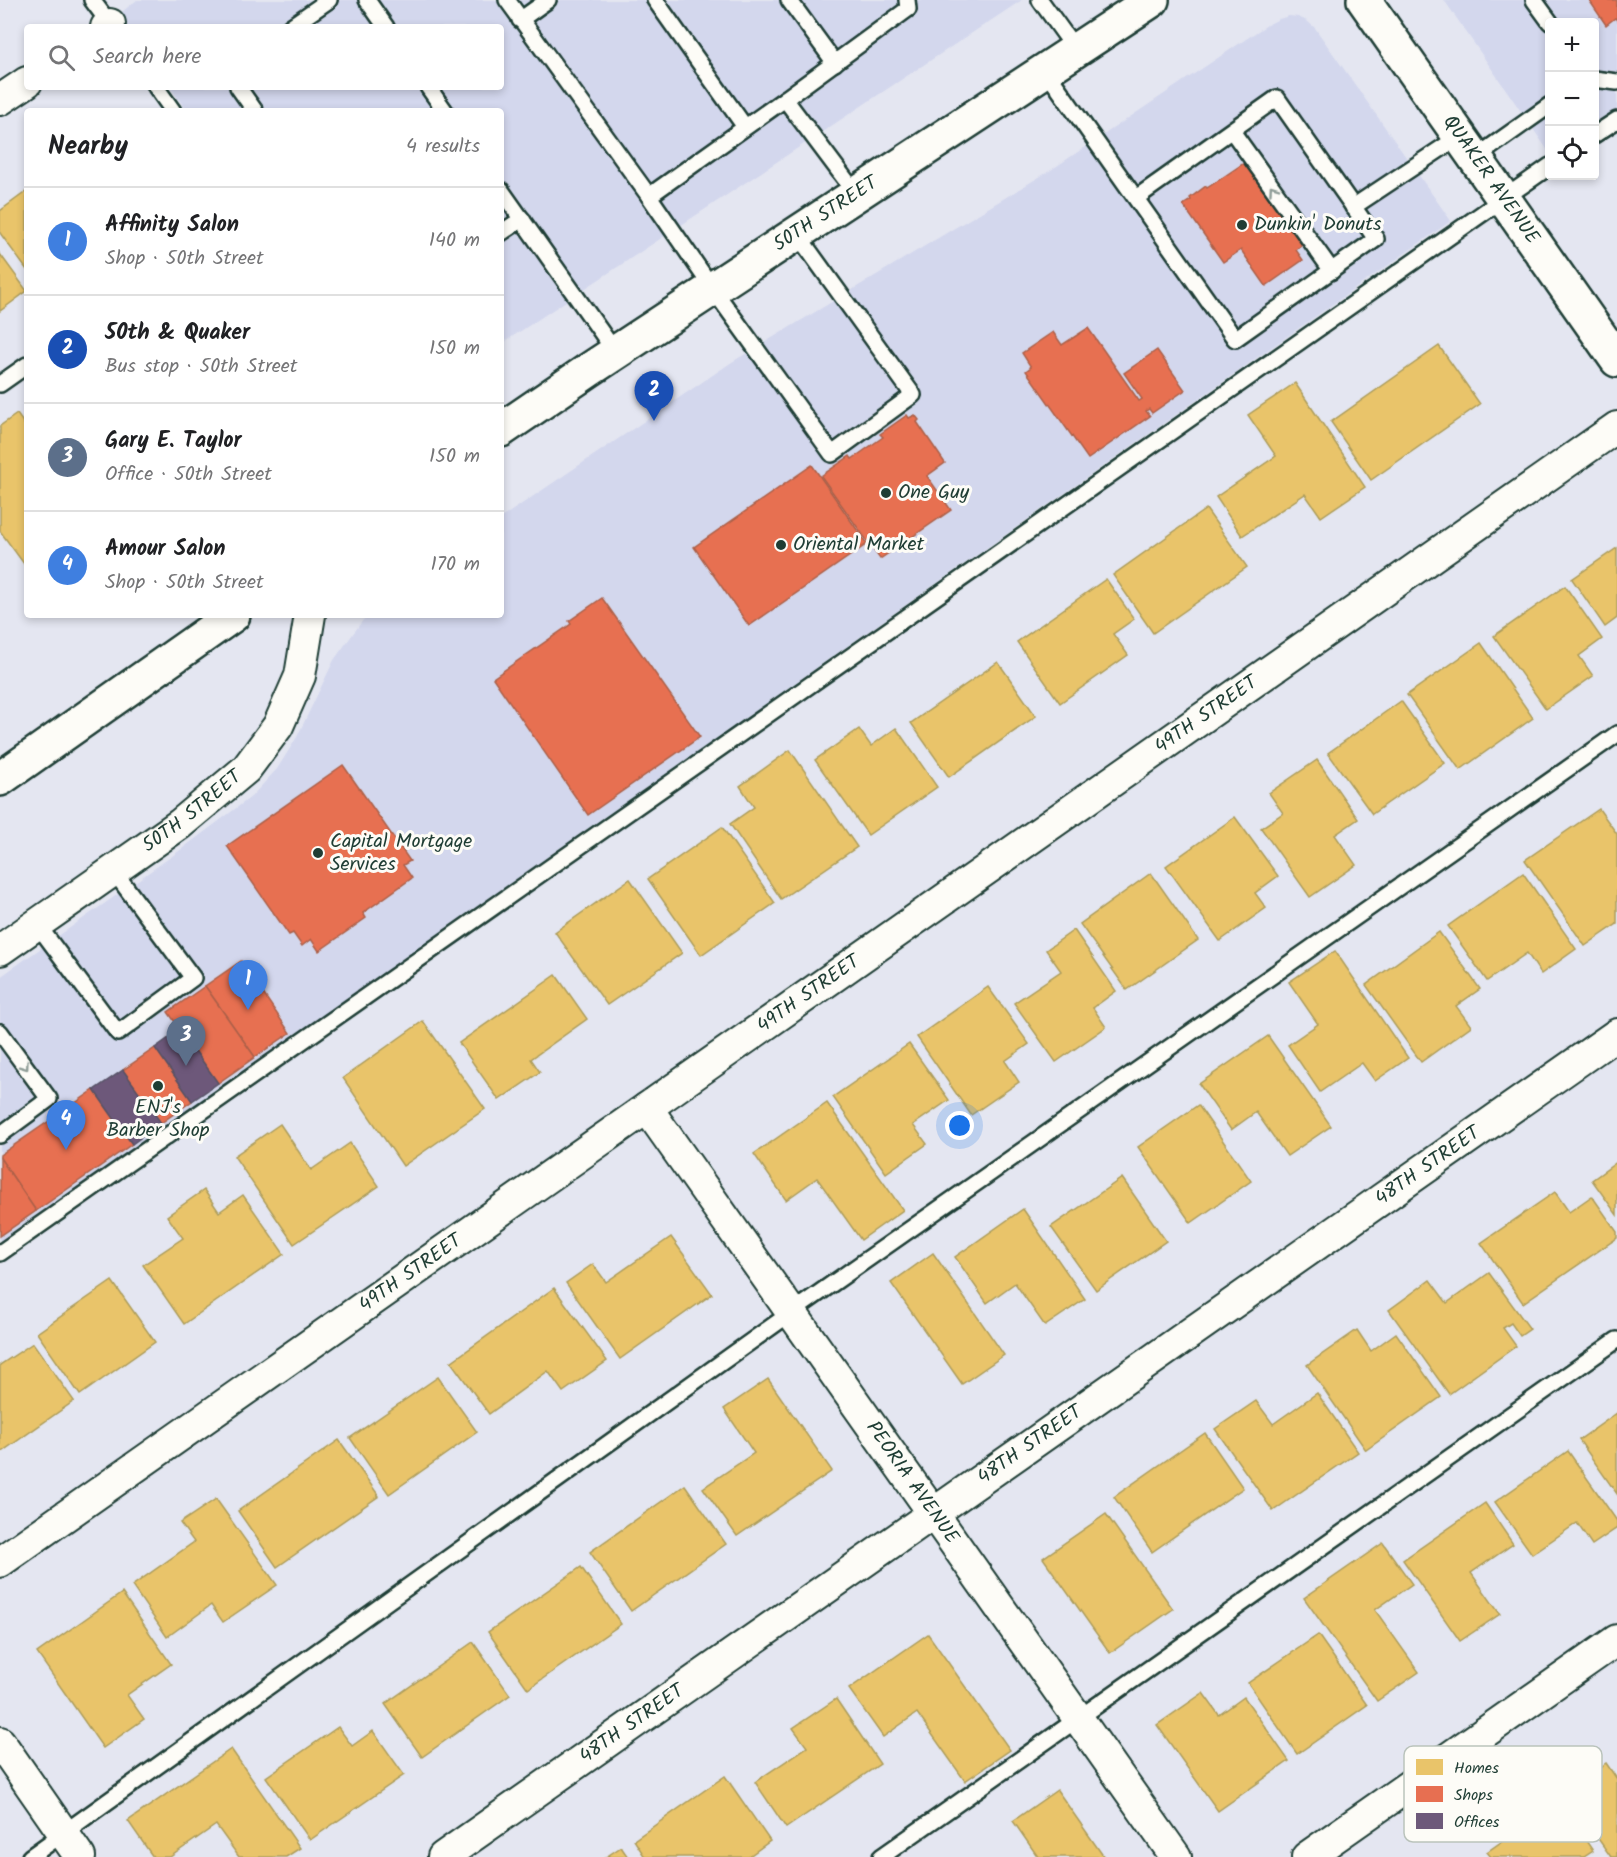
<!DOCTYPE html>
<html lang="en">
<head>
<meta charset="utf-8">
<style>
	body { margin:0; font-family:Kalam,sans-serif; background:#f2f2f2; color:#202124 }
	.controls { position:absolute; right:18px; top:18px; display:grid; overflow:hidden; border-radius:6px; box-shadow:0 3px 9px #0003 }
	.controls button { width:54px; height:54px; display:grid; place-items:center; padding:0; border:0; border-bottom:2px solid #e0e0e0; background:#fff; color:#202124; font:30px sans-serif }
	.you { position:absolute; left:960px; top:1126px; width:21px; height:21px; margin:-15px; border:4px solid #fff; border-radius:50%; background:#1a73e8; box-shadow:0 0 0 9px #1a73e833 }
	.badge { display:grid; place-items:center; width:39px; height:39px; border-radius:50%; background:#0b8043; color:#fff; font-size:20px; font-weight:700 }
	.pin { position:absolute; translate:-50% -50px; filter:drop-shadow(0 2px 3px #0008) }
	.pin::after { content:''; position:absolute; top:32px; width:21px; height:18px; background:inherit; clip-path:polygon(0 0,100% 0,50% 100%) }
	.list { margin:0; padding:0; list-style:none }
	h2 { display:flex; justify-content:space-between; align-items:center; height:78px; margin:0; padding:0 24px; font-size:26px }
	h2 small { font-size:20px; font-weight:400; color:#757577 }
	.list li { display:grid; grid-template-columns:39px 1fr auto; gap:18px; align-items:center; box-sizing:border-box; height:108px; padding:0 24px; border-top:2px solid #e0e0e0 }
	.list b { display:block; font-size:22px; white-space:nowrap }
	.list p { margin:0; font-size:20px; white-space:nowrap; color:#757577 }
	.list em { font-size:20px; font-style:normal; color:#757577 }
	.icon { flex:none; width:33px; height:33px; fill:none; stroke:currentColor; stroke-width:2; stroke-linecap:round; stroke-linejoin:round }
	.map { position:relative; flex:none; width:1617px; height:1857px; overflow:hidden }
	.search { position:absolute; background:#fff; box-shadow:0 3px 9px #0003; left:24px; top:24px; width:480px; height:66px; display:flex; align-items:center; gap:15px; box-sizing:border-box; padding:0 21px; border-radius:6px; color:#757577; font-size:22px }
	.panel { position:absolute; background:#fff; box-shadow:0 3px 9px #0003; left:24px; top:108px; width:480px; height:510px; border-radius:6px }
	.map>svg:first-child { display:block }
</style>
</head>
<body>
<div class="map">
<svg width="1617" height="1857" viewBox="0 0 1617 1857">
	<rect width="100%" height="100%" fill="#e4e6f1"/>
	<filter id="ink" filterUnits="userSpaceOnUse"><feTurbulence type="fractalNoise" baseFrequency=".0167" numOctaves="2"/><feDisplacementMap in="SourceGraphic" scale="12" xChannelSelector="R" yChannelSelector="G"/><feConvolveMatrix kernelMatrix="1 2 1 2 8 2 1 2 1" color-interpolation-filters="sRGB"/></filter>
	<g filter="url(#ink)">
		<g fill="#d3d7ed">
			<polygon points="137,0 1022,0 501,344 501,111 187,111 170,87 501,87 501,27 127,27 118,15"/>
			<polygon points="1444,0 1617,0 1617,114 1595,130 1594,22 1550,22 1549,152"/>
			<polygon points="1289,16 1298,17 1307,21 1315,28 1451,221 0,1243 0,977 175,854 251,797 277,769 297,737 334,660 363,620 368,615 501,615 501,518 732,362 1051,170 1267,25 1279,19"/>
		</g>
		<g fill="#e9c46a" stroke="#ac9c5a" stroke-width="1.5">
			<polygon points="27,191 27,270 0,233 0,211"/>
			<polygon points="0,254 27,291 0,311"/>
			<polygon points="1439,346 1480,404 1371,480 1331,422"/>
			<polygon points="1295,383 1365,487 1321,517 1305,494 1242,536 1216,497 1276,456 1248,415"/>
			<polygon points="17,414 27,428 27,568 0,531 0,426"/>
			<polygon points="1206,509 1247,567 1153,633 1113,575"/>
			<polygon points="1617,548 1617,618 1605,627 1572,579"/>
			<polygon points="1106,579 1134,619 1113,634 1128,655 1060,703 1017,642"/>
			<polygon points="1565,586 1602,639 1579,656 1593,676 1546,709 1494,636"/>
			<polygon points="1481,643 1533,718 1460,770 1407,695"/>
			<polygon points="998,662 1036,716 949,777 911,723"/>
			<polygon points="1401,701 1445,763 1372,814 1328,753"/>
			<polygon points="896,728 937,787 868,835 815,760 859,729 871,746"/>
			<polygon points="790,750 857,847 781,899 730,824 754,807 740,786"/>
			<polygon points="1317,760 1358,819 1335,835 1356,865 1310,897 1261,828 1283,813 1269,793"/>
			<polygon points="1599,809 1617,834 1617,924 1585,946 1525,860"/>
			<polygon points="1235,817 1278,876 1255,893 1266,908 1220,941 1166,866"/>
			<polygon points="722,827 775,903 701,955 648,879"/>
			<polygon points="1151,873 1198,940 1127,990 1080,924"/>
			<polygon points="1523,873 1576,949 1541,974 1527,953 1487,981 1448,926"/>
			<polygon points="630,879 682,953 607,1005 555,932"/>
			<polygon points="1074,930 1116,991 1093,1008 1106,1027 1056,1062 1014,1003 1061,971 1046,950"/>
			<polygon points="1439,932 1480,989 1456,1006 1471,1026 1421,1062 1366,985"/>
			<polygon points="1335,951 1408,1058 1375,1081 1362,1063 1320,1092 1288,1045 1318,1024 1289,982"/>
			<polygon points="556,975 587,1019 531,1059 540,1072 499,1100 459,1043"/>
			<polygon points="988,987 1029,1044 1005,1061 1019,1082 971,1115 917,1037"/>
			<polygon points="423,1021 485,1109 403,1166 343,1078"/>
			<polygon points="1268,1036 1331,1126 1287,1156 1256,1112 1231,1130 1199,1084"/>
			<polygon points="909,1044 949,1100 913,1125 927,1144 886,1173 833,1097"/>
			<polygon points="827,1103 903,1210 861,1240 817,1178 786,1200 754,1154"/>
			<polygon points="1198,1105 1251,1181 1191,1223 1138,1147"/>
			<polygon points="280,1124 311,1170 350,1143 379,1186 294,1244 234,1156"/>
			<polygon points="1617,1162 1617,1215 1592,1180"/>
			<polygon points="1122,1178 1166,1241 1096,1290 1051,1227"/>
			<polygon points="204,1190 219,1212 243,1195 284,1254 184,1324 143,1265 183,1238 167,1216"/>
			<polygon points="1555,1192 1569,1212 1592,1196 1617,1232 1617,1238 1523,1303 1481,1243"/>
			<polygon points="1023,1209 1085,1299 1045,1326 1015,1283 987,1303 955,1257"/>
			<polygon points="671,1237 712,1294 620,1359 566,1283 593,1264 606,1282"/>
			<polygon points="933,1253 1004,1355 962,1384 891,1283"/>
			<polygon points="1489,1273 1530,1329 1520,1336 1511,1323 1503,1328 1516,1346 1449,1394 1389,1310 1430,1280 1447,1303"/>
			<polygon points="112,1281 155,1342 80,1395 37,1333"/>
			<polygon points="554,1288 607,1361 563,1392 548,1371 489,1414 451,1362"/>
			<polygon points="1357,1330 1371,1351 1396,1333 1441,1397 1366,1450 1307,1365"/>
			<polygon points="33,1343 74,1401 0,1453 0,1365"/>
			<polygon points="438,1377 477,1432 389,1494 350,1438"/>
			<polygon points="768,1379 832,1471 737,1536 703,1488 754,1453 724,1409"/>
			<polygon points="1317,1393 1358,1452 1273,1511 1215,1429 1256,1401 1273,1424"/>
			<polygon points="1617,1413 1617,1494 1579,1440"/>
			<polygon points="1205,1433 1243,1488 1152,1552 1114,1497"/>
			<polygon points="339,1440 379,1496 277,1567 238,1511"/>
			<polygon points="1568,1451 1617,1521 1617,1528 1592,1545 1577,1523 1532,1554 1495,1502"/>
			<polygon points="685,1485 726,1544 631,1611 590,1552"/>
			<polygon points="216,1499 277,1585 223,1622 211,1605 167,1637 132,1586 194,1542 180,1523"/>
			<polygon points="1485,1503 1513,1544 1471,1573 1500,1614 1460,1641 1403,1560"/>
			<polygon points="1106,1514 1173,1609 1110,1653 1043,1558"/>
			<polygon points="1383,1543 1412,1584 1375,1610 1419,1672 1377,1701 1304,1598"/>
			<polygon points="581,1567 621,1624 528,1689 488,1632"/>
			<polygon points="122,1593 171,1664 127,1695 144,1719 103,1748 37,1653"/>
			<polygon points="928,1634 1010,1750 965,1781 917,1713 883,1737 849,1689"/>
			<polygon points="1318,1635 1367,1705 1297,1754 1248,1683"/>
			<polygon points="473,1642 510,1695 422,1757 385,1704"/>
			<polygon points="1203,1693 1219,1715 1244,1697 1289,1761 1218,1811 1157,1725"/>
			<polygon points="836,1699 880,1764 786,1828 755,1782 807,1747 793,1728"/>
			<polygon points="338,1727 352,1746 373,1731 404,1775 310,1840 266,1777"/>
			<polygon points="231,1749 300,1848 286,1857 239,1857 216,1825 170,1857 153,1857 128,1821"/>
			<polygon points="1606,1763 1617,1779 1617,1857 1611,1857 1565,1792"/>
			<polygon points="725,1776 770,1841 748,1857 645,1857 634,1840"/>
			<polygon points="1057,1790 1104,1857 1038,1857 1013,1821"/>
			<polygon points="1559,1801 1593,1851 1584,1857 1491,1857 1487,1852"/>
			<polygon points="621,1847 628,1857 606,1857"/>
		</g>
		<g fill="#e76f51" stroke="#ab6048" stroke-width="1.5">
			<polygon points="1589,0 1617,0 1617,20 1615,18 1606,25"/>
			<polygon points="1247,161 1272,194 1268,197 1302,245 1296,250 1303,260 1266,286 1241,250 1223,262 1183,205 1191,200 1190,198 1206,186 1207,188"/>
			<polygon points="1088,328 1139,401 1142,399 1124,373 1157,350 1185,390 1152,413 1149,409 1146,411 1150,416 1088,459 1026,371 1031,367 1022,353 1053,332 1062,345"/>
			<polygon points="907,415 909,418 915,415 919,420 917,422 945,463 927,476 951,510 880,559 821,476 850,456 852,459 883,437 880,434"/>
			<polygon points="812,465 867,544 749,626 694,547"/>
			<polygon points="602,598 700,737 588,815 493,678 571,624 569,621"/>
			<polygon points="343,765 410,861 403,865 412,878 363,913 366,918 319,951 311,939 302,946 293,933 289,935 227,846"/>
			<polygon points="241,961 290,1033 255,1057 205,986"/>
			<polygon points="205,986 255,1057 218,1083 168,1012"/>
			<polygon points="155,1048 192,1101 161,1123 123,1070"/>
			<polygon points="94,1090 132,1144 36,1211 0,1158 0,1155"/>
			<polygon points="0,1158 36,1211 0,1236"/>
		</g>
		<g fill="#6d597a" stroke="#565165" stroke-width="1.5">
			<polygon points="180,1030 218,1083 192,1101 155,1048"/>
			<polygon points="123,1070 161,1123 132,1144 94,1090"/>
		</g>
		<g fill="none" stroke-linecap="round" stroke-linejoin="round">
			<g stroke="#1f3d34" stroke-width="20">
				<g id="lane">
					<polyline points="92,0 112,27"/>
					<polyline points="367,0 386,27"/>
					<polyline points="507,0 649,196"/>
					<polyline points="655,0 745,127"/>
					<polyline points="789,0 835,63"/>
					<polyline points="1040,0 1076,50"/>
					<polyline points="1534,0 1550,22"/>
					<polyline points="520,20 548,0"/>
					<polyline points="290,27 329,0"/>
					<polyline points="1046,71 1235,339 1376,239 1277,98 1136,198"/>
					<polyline points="1594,79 1617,82"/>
					<polyline points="156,87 173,111"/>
					<polyline points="238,87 255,111"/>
					<polyline points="428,87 445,111"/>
					<polyline points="785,99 649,196 713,289 832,454 913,395 797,234"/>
					<polyline points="1232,131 1332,271"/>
					<polyline points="1594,135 1617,120"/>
					<polyline points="1475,158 1550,105"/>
					<polyline points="501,190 616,353"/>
					<polyline points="857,195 785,99 908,9 907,0"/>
					<polyline points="1353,207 1460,136"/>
					<polyline points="501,233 522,219"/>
					<polyline points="0,384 27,365"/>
					<polyline points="37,924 118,1033 193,978 113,870"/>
					<polyline points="0,1032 49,1099 0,1135"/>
					<polyline points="0,1253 1550,166"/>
					<polyline points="30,1857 792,1312 1617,734"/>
					<polyline points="881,1857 1617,1340"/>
				</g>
			</g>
			<g stroke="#1f3d34" stroke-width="34">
				<g id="street">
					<polyline points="106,27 110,24"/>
					<polyline points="0,100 27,82"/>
					<path id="s1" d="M 0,950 L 180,824 L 246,769 L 278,726 L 300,676 L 310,615"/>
					<path id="s2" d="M 647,1108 L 1176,1857"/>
					<path id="s3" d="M 0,1562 L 1617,427"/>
					<polyline points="0,1742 80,1857"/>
					<path id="s4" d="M 443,1857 L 1617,1034"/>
					<polyline points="1307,1857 1617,1640"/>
				</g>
			</g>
			<g stroke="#1f3d34" stroke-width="38">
				<g id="secondary">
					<path id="s5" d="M 1364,0 L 1617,360"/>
					<path id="s6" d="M 501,430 L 589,370 L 1152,0"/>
					<polyline points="0,779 233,615"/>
				</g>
			</g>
			<use href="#lane" stroke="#fdfcf7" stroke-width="15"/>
			<use href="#street" stroke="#fdfcf7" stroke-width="30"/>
			<use href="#secondary" stroke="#fdfcf7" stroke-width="33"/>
		</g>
		<defs><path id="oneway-chevron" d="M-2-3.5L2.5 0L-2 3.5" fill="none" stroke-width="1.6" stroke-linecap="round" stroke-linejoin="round" transform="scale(1.5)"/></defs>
		<g stroke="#8e9c96">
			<use href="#oneway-chevron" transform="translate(1273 189) rotate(-125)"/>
			<use href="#oneway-chevron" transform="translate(25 1066) rotate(54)"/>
		</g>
	</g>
	<g fill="#1f3d34" stroke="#fdfcf7" stroke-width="2">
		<circle cx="1242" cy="225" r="6"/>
		<circle cx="886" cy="493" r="6"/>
		<circle cx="781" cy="545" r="6"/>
		<circle cx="318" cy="853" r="6"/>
		<circle cx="158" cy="1086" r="6"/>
	</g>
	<g text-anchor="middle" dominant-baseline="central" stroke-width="6" stroke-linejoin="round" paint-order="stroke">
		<g font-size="20" fill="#1f3d34" stroke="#fdfcf7">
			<text stroke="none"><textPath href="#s5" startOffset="220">QUAKER AVENUE</textPath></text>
			<text stroke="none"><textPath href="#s6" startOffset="390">50TH STREET</textPath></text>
			<text stroke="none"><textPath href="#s3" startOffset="1474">49TH STREET</textPath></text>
			<text stroke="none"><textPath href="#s1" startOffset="237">50TH STREET</textPath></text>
			<text stroke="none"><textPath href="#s3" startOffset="988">49TH STREET</textPath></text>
			<text stroke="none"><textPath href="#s4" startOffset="1203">48TH STREET</textPath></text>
			<text stroke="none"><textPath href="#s3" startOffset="502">49TH STREET</textPath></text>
			<text stroke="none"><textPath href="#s4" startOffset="717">48TH STREET</textPath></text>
			<text stroke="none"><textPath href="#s2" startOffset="459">PEORIA AVENUE</textPath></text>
			<text stroke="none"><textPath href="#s4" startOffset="231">48TH STREET</textPath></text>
		</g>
		<g font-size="20" fill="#1f3d34" stroke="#fdfcf7" text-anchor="start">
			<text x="1254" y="225">Dunkin' Donuts</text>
			<text x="898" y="493">One Guy</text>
			<text x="793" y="545">Oriental Market</text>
			<text x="330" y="842">Capital Mortgage<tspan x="330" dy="23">Services</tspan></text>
			<text x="158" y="1108" text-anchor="middle">ENJ's<tspan x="158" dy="23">Barber Shop</tspan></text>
		</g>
	</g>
	<rect x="1404" y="1746" width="198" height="96" rx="9" fill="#fdfcf7" stroke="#bac3bc" stroke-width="1.5"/>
	<rect x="1416" y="1759" width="27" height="16" fill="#e9c46a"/>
	<rect x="1416" y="1786" width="27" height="16" fill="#e76f51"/>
	<rect x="1416" y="1813" width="27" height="16" fill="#6d597a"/>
	<g font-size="16" fill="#1f3d34">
		<text x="1454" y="1773">Homes</text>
		<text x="1454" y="1800">Shops</text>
		<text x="1454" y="1827">Offices</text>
	</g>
</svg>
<div class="controls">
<button>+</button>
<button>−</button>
<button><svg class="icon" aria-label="locate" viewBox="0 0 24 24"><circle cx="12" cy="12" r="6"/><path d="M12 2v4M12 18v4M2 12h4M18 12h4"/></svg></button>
</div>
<div class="you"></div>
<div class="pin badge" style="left:248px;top:1010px;background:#3f7fe0">1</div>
<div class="pin badge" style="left:654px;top:421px;background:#1a4fb4">2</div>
<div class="pin badge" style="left:186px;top:1066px;background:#5c6f8a">3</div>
<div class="pin badge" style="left:66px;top:1150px;background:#3f7fe0">4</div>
<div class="search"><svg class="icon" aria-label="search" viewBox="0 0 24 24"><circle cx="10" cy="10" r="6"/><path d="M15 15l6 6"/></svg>Search here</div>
<section class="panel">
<h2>Nearby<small>4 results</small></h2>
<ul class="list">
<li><span class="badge" style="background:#3f7fe0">1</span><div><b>Affinity Salon</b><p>Shop · 50th Street</p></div><em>140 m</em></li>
<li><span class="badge" style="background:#1a4fb4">2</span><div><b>50th &amp; Quaker</b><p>Bus stop · 50th Street</p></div><em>150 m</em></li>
<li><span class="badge" style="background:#5c6f8a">3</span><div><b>Gary E. Taylor</b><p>Office · 50th Street</p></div><em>150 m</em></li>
<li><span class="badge" style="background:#3f7fe0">4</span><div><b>Amour Salon</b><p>Shop · 50th Street</p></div><em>170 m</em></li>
</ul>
</section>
</div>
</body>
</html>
